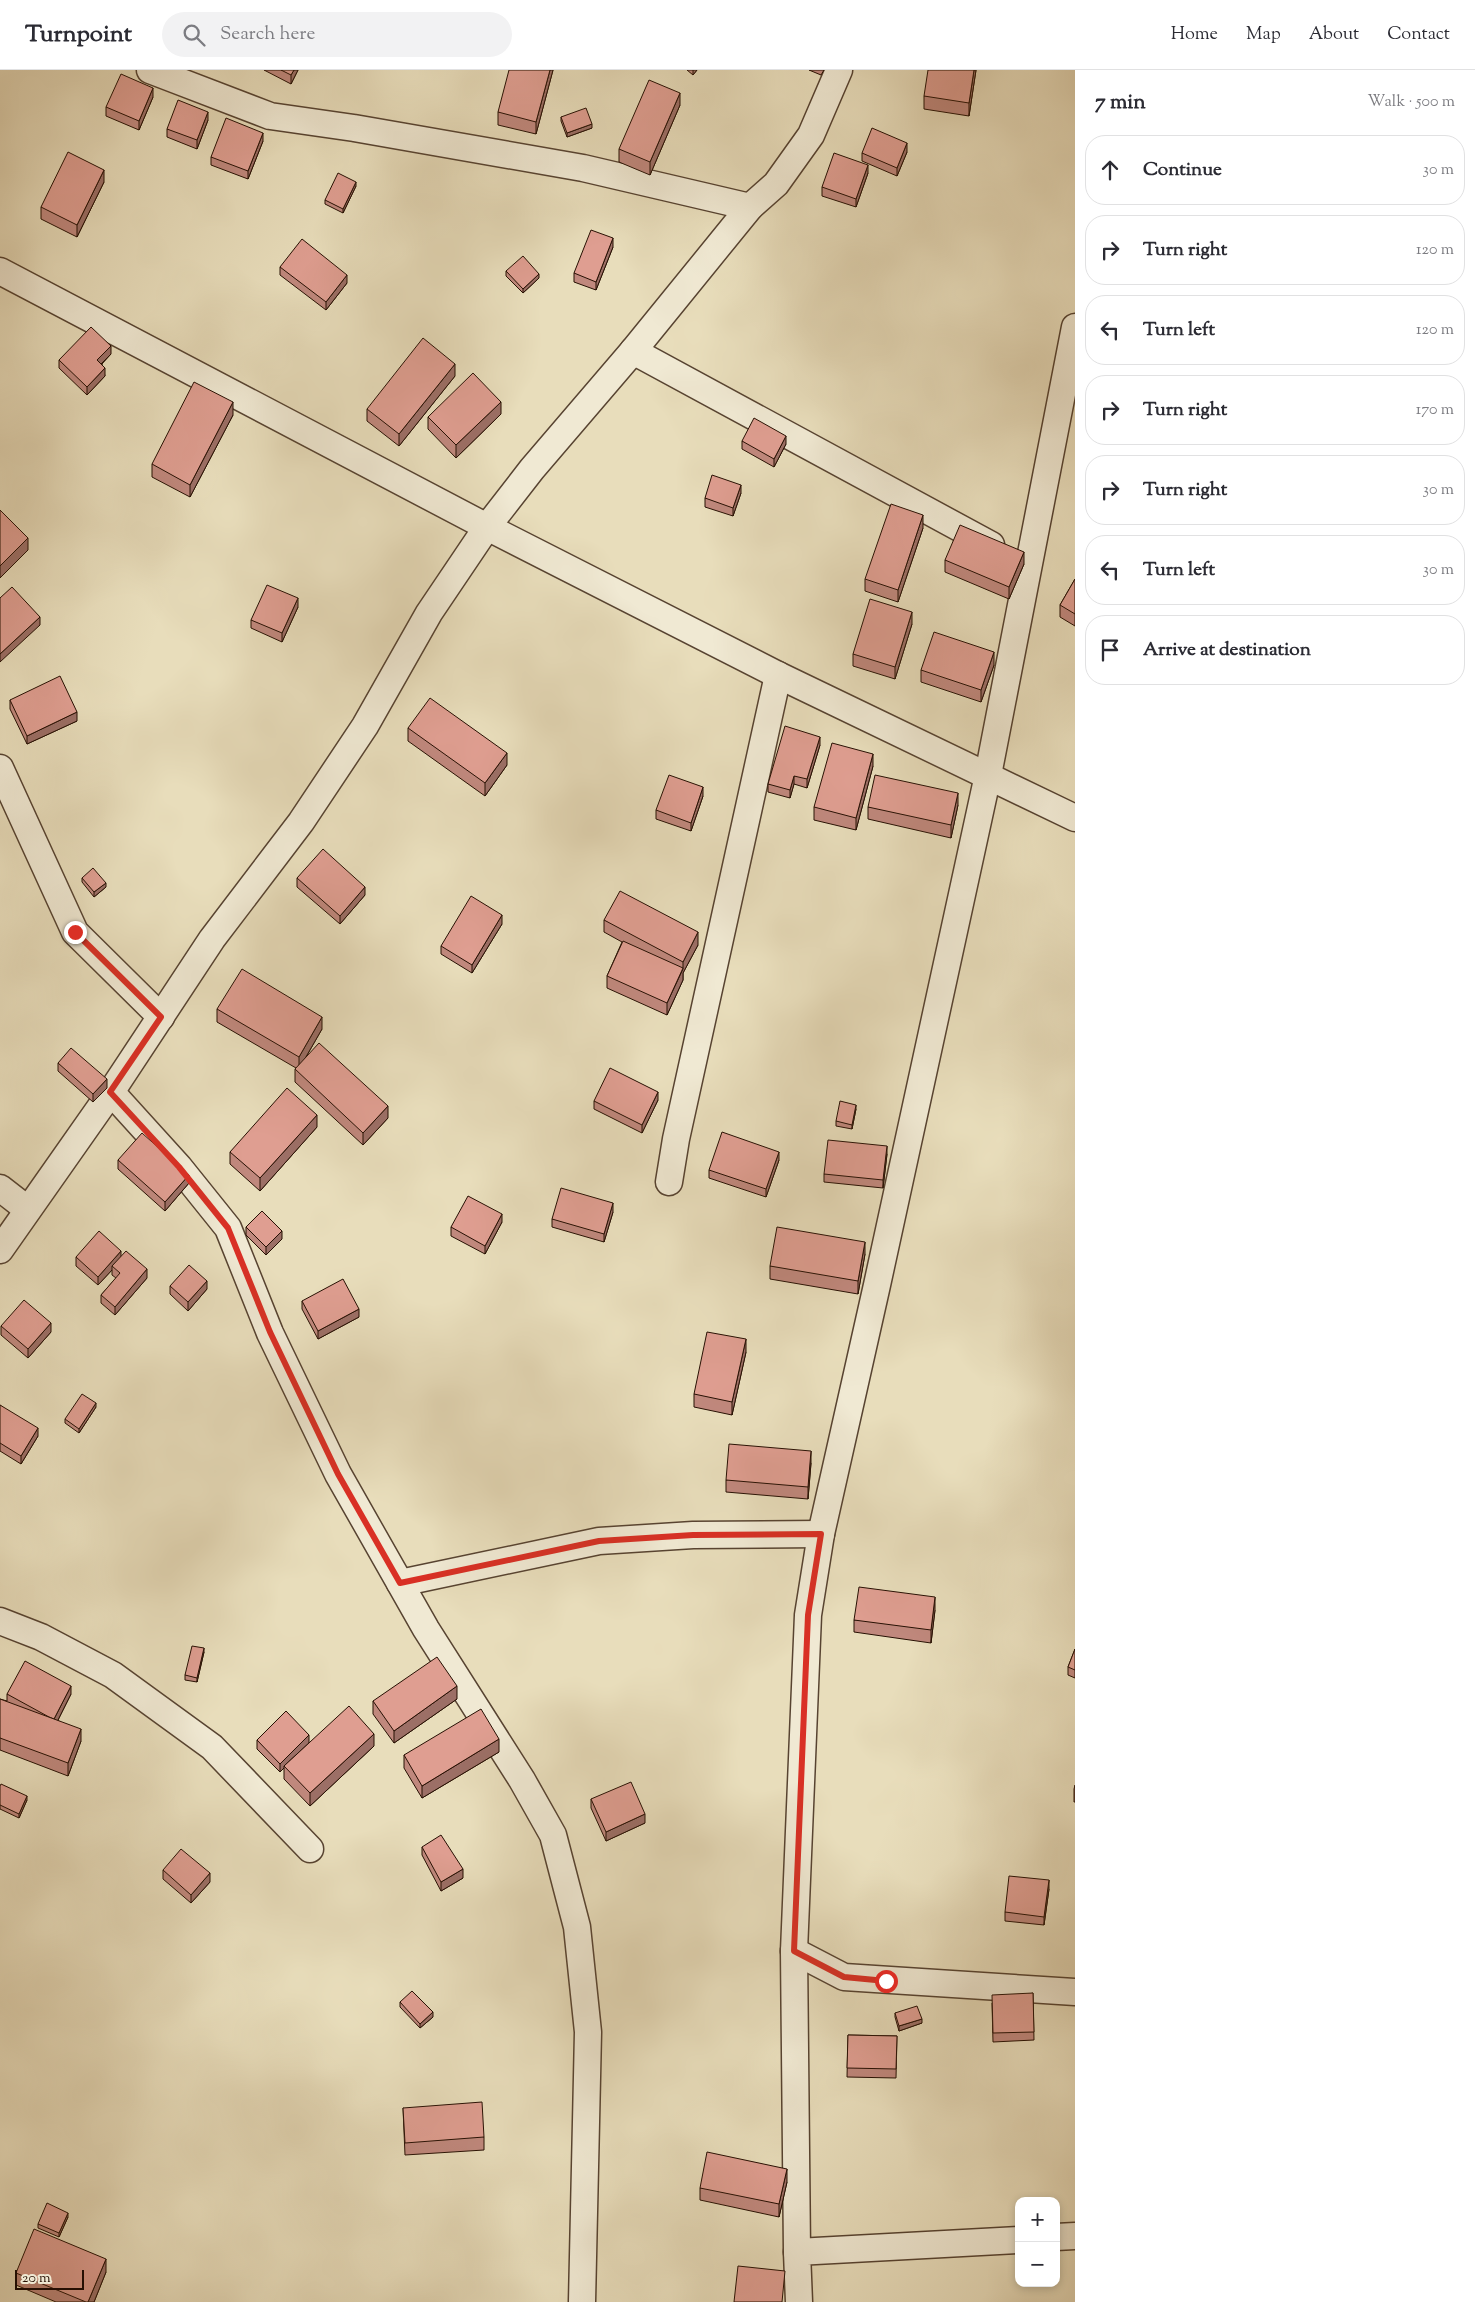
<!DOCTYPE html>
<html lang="en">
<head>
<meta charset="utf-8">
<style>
	body { margin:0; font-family:"Sorts Mill Goudy",serif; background:#f2f2f3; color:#2b2b33 }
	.controls { position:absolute; right:15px; bottom:15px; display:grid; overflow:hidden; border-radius:10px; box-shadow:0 2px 8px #0003 }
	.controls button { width:45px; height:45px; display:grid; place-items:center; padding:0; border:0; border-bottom:1px solid #e1e1e2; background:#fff; color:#2b2b33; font:25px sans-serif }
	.scale { position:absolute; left:15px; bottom:12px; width:69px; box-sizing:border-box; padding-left:5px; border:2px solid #271003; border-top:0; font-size:14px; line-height:18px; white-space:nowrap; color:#271003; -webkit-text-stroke:4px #f0e9d3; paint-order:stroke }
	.stop { position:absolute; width:15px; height:15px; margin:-11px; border:4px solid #d93025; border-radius:50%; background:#fff }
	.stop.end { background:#d93025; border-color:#fff; box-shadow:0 1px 5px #0008 }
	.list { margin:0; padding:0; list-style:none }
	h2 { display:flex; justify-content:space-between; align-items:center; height:65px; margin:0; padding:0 20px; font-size:21px }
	h2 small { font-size:16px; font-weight:400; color:#7c7c81 }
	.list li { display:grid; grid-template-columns:32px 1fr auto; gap:15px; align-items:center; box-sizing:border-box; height:70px; margin:0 10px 10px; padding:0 10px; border:1px solid #e1e1e2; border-radius:20px }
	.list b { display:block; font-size:19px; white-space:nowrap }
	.list em { font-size:16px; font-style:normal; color:#7c7c81 }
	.icon { flex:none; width:28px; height:28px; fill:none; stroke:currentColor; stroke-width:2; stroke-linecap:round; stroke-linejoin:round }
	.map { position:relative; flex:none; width:1075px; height:2232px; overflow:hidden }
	header { display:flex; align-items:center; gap:30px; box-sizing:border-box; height:70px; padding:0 25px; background:#fff; border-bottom:1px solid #e1e1e2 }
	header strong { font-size:24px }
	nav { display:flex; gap:28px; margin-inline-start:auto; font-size:18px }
	.search { width:350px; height:45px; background:#f2f2f3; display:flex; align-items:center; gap:12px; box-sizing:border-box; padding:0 18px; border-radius:28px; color:#7c7c81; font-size:19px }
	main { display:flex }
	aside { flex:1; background:#fff }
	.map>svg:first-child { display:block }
</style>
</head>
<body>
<header>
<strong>Turnpoint</strong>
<div class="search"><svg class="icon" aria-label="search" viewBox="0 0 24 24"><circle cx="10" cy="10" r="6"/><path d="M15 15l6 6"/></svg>Search here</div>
<nav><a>Home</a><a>Map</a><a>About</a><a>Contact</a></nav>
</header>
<main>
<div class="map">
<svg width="1075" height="2232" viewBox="0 0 1075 2232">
	<rect width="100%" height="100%" fill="#e8ddbb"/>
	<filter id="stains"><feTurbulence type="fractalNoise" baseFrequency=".004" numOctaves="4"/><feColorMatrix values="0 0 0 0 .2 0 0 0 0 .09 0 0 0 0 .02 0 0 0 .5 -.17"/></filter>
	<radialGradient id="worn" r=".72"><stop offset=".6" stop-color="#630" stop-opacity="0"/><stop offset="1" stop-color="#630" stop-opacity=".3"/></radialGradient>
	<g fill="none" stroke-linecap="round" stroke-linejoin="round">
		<g stroke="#574331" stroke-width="29">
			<g id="minor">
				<polyline points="150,0 270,46 354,58 583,98 750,137"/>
				<polyline points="0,201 487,457 778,605 1075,748"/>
				<polyline points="633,281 991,475"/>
				<polyline points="0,698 75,862 161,947"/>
				<polyline points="111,1022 179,1097 228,1158 270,1263 338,1404 426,1559 522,1710 553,1765 577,1857 588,1962 582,2232"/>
				<polyline points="669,1112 676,1069 778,605"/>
				<polyline points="0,1118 27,1139"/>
				<polyline points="0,1180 111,1022 212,869 301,752 365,656 429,543 487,457 532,399 633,281 750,137 776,114 811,65 839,0"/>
				<polyline points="400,1513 599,1471 693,1465 821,1464"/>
				<polyline points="0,1551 41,1567 113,1605 212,1677 310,1779"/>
				<polyline points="794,1881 844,1907 1075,1922"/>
				<polyline points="1056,2167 1075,2166"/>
				<polyline points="797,2182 794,1881 808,1545 821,1464 877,1215 988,705 1075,257"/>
				<polyline points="799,2232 797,2182 1019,2170"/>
			</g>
		</g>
		<use href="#minor" stroke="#f0e9d3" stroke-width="26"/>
	</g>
	<g fill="#c0887d" stroke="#271003">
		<polygon points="264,0 298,0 291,14"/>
		<polygon points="553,0 536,64 498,55 498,42"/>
		<polygon points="687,0 697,0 693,5"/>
		<polygon points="809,0 824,0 821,5"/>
		<polygon points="976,0 969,46 924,39 924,26"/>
		<polygon points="153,27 139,60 106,46 106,37"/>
		<polygon points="680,35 650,105 619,92 619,79"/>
		<polygon points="561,47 592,58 567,67 561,51"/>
		<polygon points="208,50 197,79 167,67 167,59"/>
		<polygon points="263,71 248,109 211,95 211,87"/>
		<polygon points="907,82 897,106 862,91 862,83"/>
		<polygon points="868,103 856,137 822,126 822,117"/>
		<polygon points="104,112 77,167 41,149 41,137"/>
		<polygon points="356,116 343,143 325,134 325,130"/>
		<polygon points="613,177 596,220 574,212 574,203"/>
		<polygon points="280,197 347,213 326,240 280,205"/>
		<polygon points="506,201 539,208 523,223 506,206"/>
		<polygon points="111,284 102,294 105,306 87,325 59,298 59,290"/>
		<polygon points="455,306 399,376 367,351 367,339"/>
		<polygon points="501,344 456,388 428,359 428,347"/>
		<polygon points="233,345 190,427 152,407 152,394"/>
		<polygon points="742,371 786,374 774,397 742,379"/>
		<polygon points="741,423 733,446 705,437 705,428"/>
		<polygon points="923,458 898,532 865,521 865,509"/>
		<polygon points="945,490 1024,494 1009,529 945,502"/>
		<polygon points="1075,509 1075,556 1060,547 1060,535"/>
		<polygon points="298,537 282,572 251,558 251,550"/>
		<polygon points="912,554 895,609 853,596 853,584"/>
		<polygon points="994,595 981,632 921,612 921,600"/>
		<polygon points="10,630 77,651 27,674 10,639"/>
		<polygon points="408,658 507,695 485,726 408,671"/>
		<polygon points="820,675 807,718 794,714 790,728 768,722 768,714"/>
		<polygon points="873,696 856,760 814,750 814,737"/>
		<polygon points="703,726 691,761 656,749 656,740"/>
		<polygon points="958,735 951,768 868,749 868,737"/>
		<polygon points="82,808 106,817 94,827 82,812"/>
		<polygon points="297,808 365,825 340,854 297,817"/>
		<polygon points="604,850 698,875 683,903 683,910 667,945 607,918 607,906 622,872 604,862"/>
		<polygon points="502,854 472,903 441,884 441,876"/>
		<polygon points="217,939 322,959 306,987 388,1048 363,1075 295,1012 295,999 296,998 217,952"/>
		<polygon points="58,993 107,1018 93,1032 58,1001"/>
		<polygon points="658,1030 642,1063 594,1039 594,1031"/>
		<polygon points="856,1039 852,1059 836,1056 836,1051"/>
		<polygon points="317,1057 260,1121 230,1094 230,1082"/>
		<polygon points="887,1084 883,1118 824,1112 824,1104"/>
		<polygon points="118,1090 189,1113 165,1141 118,1099"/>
		<polygon points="779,1090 766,1127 709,1108 709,1100"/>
		<polygon points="613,1142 604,1172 552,1157 552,1149"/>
		<polygon points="502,1152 485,1184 451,1166 451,1157"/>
		<polygon points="246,1157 282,1169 266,1185 246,1165"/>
		<polygon points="865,1184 858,1224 770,1209 770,1196"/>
		<polygon points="121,1186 147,1208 115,1245 101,1233 101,1225 116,1208 112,1205 112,1200 98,1215 76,1196 76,1187"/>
		<polygon points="170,1216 207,1219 188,1241 170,1224"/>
		<polygon points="302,1231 359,1247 318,1269 302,1239"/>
		<polygon points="1,1256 51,1262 28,1288 1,1265"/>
		<polygon points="746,1282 732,1345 694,1337 694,1324"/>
		<polygon points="0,1335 38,1366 21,1394 0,1381"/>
		<polygon points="96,1337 79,1363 65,1353 65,1349"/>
		<polygon points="811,1393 808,1429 726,1422 726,1410"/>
		<polygon points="935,1540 931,1573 854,1562 854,1550"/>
		<polygon points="1075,1579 1075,1608 1068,1605 1068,1597"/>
		<polygon points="204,1582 197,1612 185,1610 185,1605"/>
		<polygon points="7,1624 71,1624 58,1650 81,1671 68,1706 0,1680 0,1629 7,1631"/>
		<polygon points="457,1629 394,1673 373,1644 373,1631"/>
		<polygon points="257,1670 309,1673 374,1676 310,1736 284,1709 284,1698 280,1702 257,1679"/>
		<polygon points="499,1682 422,1728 404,1698 404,1685"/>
		<polygon points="1075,1715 1075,1732 1074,1732 1074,1719"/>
		<polygon points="0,1716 27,1730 19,1748 0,1739"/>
		<polygon points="591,1729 645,1753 606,1771 591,1738"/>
		<polygon points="422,1777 463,1808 441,1821 422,1785"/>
		<polygon points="163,1800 210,1812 191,1833 163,1809"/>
		<polygon points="1049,1819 1044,1855 1005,1851 1005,1842"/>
		<polygon points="1033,1923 1034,1970 993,1972 992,1933"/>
		<polygon points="400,1932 433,1947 420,1958 400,1937"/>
		<polygon points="895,1943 922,1953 899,1961 895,1947"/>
		<polygon points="848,1965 897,1966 896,2008 847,2007"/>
		<polygon points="403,2038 484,2067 484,2080 405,2085"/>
		<polygon points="787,2112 779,2147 700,2130 700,2118"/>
		<polygon points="68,2147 59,2167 38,2158 38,2154"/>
		<polygon points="106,2202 94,2232 56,2232 16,2215 16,2203"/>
	</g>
	<g fill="#9c6f66" stroke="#271003">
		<polygon points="294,0 298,0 291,14 291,5"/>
		<polygon points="550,0 553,0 536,64 536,52"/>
		<polygon points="693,0 697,0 693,5"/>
		<polygon points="974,0 976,0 969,46 969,33"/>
		<polygon points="153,18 153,27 139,60 139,51"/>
		<polygon points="680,23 680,35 650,105 650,92"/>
		<polygon points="208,42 208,50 197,79 197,70"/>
		<polygon points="592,54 592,58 567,67 567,63"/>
		<polygon points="263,63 263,71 248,109 248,101"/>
		<polygon points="907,73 907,82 897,106 897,98"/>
		<polygon points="868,95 868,103 856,137 856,129"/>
		<polygon points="104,100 104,112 77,167 77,155"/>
		<polygon points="356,112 356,116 343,143 343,139"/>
		<polygon points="613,168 613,177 596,220 596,212"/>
		<polygon points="539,204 539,208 523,223 523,219"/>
		<polygon points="347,205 347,213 326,240 326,232"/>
		<polygon points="111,276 111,284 97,298 97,290"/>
		<polygon points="455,294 455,306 399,376 399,364"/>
		<polygon points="105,298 105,306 87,325 87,317"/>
		<polygon points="233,332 233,345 190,427 190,415"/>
		<polygon points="501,332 501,344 456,388 456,375"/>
		<polygon points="786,366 786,374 774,397 774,389"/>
		<polygon points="741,415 741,423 733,446 733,438"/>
		<polygon points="923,445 923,458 898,532 898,520"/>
		<polygon points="28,468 28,480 0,508 0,496"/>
		<polygon points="1024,482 1024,494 1009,529 1009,517"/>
		<polygon points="298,528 298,537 282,572 282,563"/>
		<polygon points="912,542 912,554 895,609 895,597"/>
		<polygon points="40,547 40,555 0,592 0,584"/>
		<polygon points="994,582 994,595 981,632 981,620"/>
		<polygon points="77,642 77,651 27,674 27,666"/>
		<polygon points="820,667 820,675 807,718 807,709"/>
		<polygon points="507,683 507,695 485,726 485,713"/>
		<polygon points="873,684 873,696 856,760 856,748"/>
		<polygon points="794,706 794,714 790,728 790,720"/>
		<polygon points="703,717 703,726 691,761 691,753"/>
		<polygon points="958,723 958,735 951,768 951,755"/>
		<polygon points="106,813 106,817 94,827 94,822"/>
		<polygon points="365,817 365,825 340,854 340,846"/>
		<polygon points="502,845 502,854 472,903 472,895"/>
		<polygon points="698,862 698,875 683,903 683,910 667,945 667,933 683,899 683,892"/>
		<polygon points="322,947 322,959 299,999 299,987"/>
		<polygon points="107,1009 107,1018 93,1032 93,1024"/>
		<polygon points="658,1022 658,1030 642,1063 642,1055"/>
		<polygon points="856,1035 856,1039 852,1059 852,1055"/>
		<polygon points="388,1036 388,1048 363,1075 363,1063"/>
		<polygon points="317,1045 317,1057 260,1121 260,1108"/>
		<polygon points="887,1076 887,1084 883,1118 883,1110"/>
		<polygon points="779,1082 779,1090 766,1127 766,1119"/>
		<polygon points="189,1105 189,1113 165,1141 165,1132"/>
		<polygon points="613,1133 613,1142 604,1172 604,1164"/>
		<polygon points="502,1144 502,1152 485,1184 485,1176"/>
		<polygon points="282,1161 282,1169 266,1185 266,1177"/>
		<polygon points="865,1172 865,1184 858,1224 858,1211"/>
		<polygon points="121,1181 121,1189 112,1196 112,1200 98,1215 98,1207"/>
		<polygon points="147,1199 147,1208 115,1245 115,1237"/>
		<polygon points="207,1211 207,1219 188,1241 188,1232"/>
		<polygon points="359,1239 359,1247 318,1269 318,1261"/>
		<polygon points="51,1253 51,1262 28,1288 28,1279"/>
		<polygon points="746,1269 746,1282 732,1345 732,1332"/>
		<polygon points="96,1333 96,1337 79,1363 79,1359"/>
		<polygon points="38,1358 38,1366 21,1394 21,1386"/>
		<polygon points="811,1381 811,1393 808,1429 808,1417"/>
		<polygon points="935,1527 935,1540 931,1573 931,1560"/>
		<polygon points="204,1578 204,1582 197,1612 197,1608"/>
		<polygon points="71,1616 71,1624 54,1658 54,1649"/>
		<polygon points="457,1616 457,1629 394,1673 394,1661"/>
		<polygon points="81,1659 81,1671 68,1706 68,1693"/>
		<polygon points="374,1664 374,1676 310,1736 310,1723"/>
		<polygon points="309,1665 309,1673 284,1696 284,1698 280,1702 280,1694"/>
		<polygon points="499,1669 499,1682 422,1728 422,1716"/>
		<polygon points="27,1726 27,1730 19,1748 19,1744"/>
		<polygon points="645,1744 645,1753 606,1771 606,1762"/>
		<polygon points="463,1799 463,1808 441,1821 441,1812"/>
		<polygon points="210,1803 210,1812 191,1833 191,1825"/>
		<polygon points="1049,1810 1049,1819 1044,1855 1044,1847"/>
		<polygon points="433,1942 433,1947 420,1958 420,1954"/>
		<polygon points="922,1949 922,1953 899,1961 899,1956"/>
		<polygon points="787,2099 787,2112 779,2147 779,2134"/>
		<polygon points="68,2143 68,2147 59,2167 59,2163"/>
		<polygon points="106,2189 106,2202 94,2232 88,2232"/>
	</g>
	<g fill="#df9e91" stroke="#271003">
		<polygon points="281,0 294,0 291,5"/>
		<polygon points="509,0 550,0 536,52 498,42"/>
		<polygon points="928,0 974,0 969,33 924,26"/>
		<polygon points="121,4 153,18 139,51 106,37"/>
		<polygon points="649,10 680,23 650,92 619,79"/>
		<polygon points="178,30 208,42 197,70 167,59"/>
		<polygon points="586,38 592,54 567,63 561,47"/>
		<polygon points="226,48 263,63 248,101 211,87"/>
		<polygon points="872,58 907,73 897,98 862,83"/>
		<polygon points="68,82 104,100 77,155 41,137"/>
		<polygon points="834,83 868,95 856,129 822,117"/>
		<polygon points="338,103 356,112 343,139 325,130"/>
		<polygon points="591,160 613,168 596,212 574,203"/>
		<polygon points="302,169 347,205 326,232 280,197"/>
		<polygon points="523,186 539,204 523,219 506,201"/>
		<polygon points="91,257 111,276 97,290 105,298 87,317 59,290"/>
		<polygon points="423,268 455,294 399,364 367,339"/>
		<polygon points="473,303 501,332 456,375 428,347"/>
		<polygon points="194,312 233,332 190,415 152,394"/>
		<polygon points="754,348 786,366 774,389 742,371"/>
		<polygon points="712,405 741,415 733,438 705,428"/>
		<polygon points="891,434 923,445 898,520 865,509"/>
		<polygon points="0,440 28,468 0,496"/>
		<polygon points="960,455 1024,482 1009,517 945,490"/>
		<polygon points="1075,509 1075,544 1060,535"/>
		<polygon points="267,515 298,528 282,563 251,550"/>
		<polygon points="12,517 40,547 0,584 0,528"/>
		<polygon points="870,529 912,542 895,597 853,584"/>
		<polygon points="934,562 994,582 981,620 921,600"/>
		<polygon points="60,606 77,642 27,666 10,630"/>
		<polygon points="430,628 507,683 485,713 408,658"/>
		<polygon points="785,656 820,667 807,709 794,706 790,720 768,714"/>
		<polygon points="832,673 873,684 856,748 814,737"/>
		<polygon points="669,705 703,717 691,753 656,740"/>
		<polygon points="875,705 958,723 951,755 868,737"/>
		<polygon points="323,779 365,817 340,846 297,808"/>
		<polygon points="93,798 106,813 94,822 82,808"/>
		<polygon points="620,821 698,862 683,892 604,850"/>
		<polygon points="471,826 502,845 472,895 441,876"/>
		<polygon points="623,871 683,898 667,933 607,906"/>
		<polygon points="242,899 322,947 299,987 217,939"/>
		<polygon points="319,973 388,1036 363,1063 295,999"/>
		<polygon points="71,978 107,1009 93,1024 58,993"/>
		<polygon points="610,998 658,1022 642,1055 594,1031"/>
		<polygon points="287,1018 317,1045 260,1108 230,1082"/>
		<polygon points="840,1031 856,1035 852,1055 836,1051"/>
		<polygon points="722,1062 779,1082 766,1119 709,1100"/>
		<polygon points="142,1063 189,1105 165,1132 118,1090"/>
		<polygon points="828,1070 887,1076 883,1110 824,1104"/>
		<polygon points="561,1118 613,1133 604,1164 552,1149"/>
		<polygon points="468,1126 502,1144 485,1176 451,1157"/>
		<polygon points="262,1141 282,1161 266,1177 246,1157"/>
		<polygon points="777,1157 865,1172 858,1211 770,1196"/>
		<polygon points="99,1161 121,1181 98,1207 76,1187"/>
		<polygon points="126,1181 147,1199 115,1237 101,1225 120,1203 112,1196"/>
		<polygon points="189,1195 207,1211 188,1232 170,1216"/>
		<polygon points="343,1209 359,1239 318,1261 302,1231"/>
		<polygon points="24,1230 51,1253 28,1279 1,1256"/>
		<polygon points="707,1262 746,1269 732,1332 694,1324"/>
		<polygon points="82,1324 96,1333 79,1359 65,1349"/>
		<polygon points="0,1335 38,1358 21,1386 0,1373"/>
		<polygon points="729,1374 811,1381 808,1417 726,1410"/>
		<polygon points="859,1517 935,1527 931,1560 854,1550"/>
		<polygon points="192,1576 204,1578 197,1608 185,1605"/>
		<polygon points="1075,1579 1075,1600 1068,1597"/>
		<polygon points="437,1587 457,1616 394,1661 373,1631"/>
		<polygon points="25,1591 71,1616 54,1649 49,1647 7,1624"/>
		<polygon points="0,1629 81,1659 68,1693 0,1668"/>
		<polygon points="349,1636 374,1664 310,1723 284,1696"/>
		<polygon points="481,1639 499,1669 422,1716 404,1685"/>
		<polygon points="286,1641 309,1665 280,1694 257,1670"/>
		<polygon points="631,1712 645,1744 606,1762 591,1729"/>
		<polygon points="1,1714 27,1726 19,1744 0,1735 0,1716"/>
		<polygon points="441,1765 463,1799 441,1812 422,1777"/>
		<polygon points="181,1779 210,1803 191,1825 163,1800"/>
		<polygon points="1009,1806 1049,1810 1044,1847 1005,1842"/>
		<polygon points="412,1921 433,1942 420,1954 400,1932"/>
		<polygon points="1033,1923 1034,1962 993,1963 992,1925"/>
		<polygon points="917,1936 922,1949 899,1956 895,1943"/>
		<polygon points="848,1965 897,1966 896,1999 847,1998"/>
		<polygon points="482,2032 484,2067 405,2073 403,2038"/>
		<polygon points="707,2082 787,2099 779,2134 700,2118"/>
		<polygon points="47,2133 68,2143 59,2163 38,2154"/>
		<polygon points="34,2159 106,2189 88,2232 86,2232 16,2203"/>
		<polygon points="738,2196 785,2201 782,2232 734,2232"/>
	</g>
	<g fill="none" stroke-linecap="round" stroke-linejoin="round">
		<polyline stroke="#d93025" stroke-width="6" points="75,862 161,947 110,1022 179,1097 228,1158 270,1262 338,1404 400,1513 599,1471 693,1465 821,1464 808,1545 794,1881 844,1907 886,1911"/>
	</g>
	<rect width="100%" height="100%" filter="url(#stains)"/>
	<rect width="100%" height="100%" fill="url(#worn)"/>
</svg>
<div class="controls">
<button>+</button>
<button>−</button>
</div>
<div class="scale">20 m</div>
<div class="stop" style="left:886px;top:1911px"></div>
<div class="stop end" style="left:75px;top:862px"></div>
</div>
<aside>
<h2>7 min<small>Walk · 500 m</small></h2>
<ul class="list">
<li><svg class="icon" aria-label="ahead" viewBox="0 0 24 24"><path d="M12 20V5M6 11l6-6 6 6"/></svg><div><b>Continue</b></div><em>30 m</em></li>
<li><svg class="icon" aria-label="right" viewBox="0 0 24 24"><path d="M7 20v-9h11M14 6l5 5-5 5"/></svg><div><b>Turn right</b></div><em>120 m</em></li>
<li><svg class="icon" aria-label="left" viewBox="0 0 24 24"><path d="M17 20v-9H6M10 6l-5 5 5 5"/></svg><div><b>Turn left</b></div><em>120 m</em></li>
<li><svg class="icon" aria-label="right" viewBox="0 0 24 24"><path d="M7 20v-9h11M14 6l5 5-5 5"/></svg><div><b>Turn right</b></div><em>170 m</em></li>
<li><svg class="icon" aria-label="right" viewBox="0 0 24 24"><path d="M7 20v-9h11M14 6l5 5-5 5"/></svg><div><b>Turn right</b></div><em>30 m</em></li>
<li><svg class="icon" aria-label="left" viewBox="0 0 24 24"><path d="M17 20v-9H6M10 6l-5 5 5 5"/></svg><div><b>Turn left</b></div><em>30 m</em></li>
<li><svg class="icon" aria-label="arrive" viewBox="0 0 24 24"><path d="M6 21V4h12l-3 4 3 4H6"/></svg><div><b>Arrive at destination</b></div></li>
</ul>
</aside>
</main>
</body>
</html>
